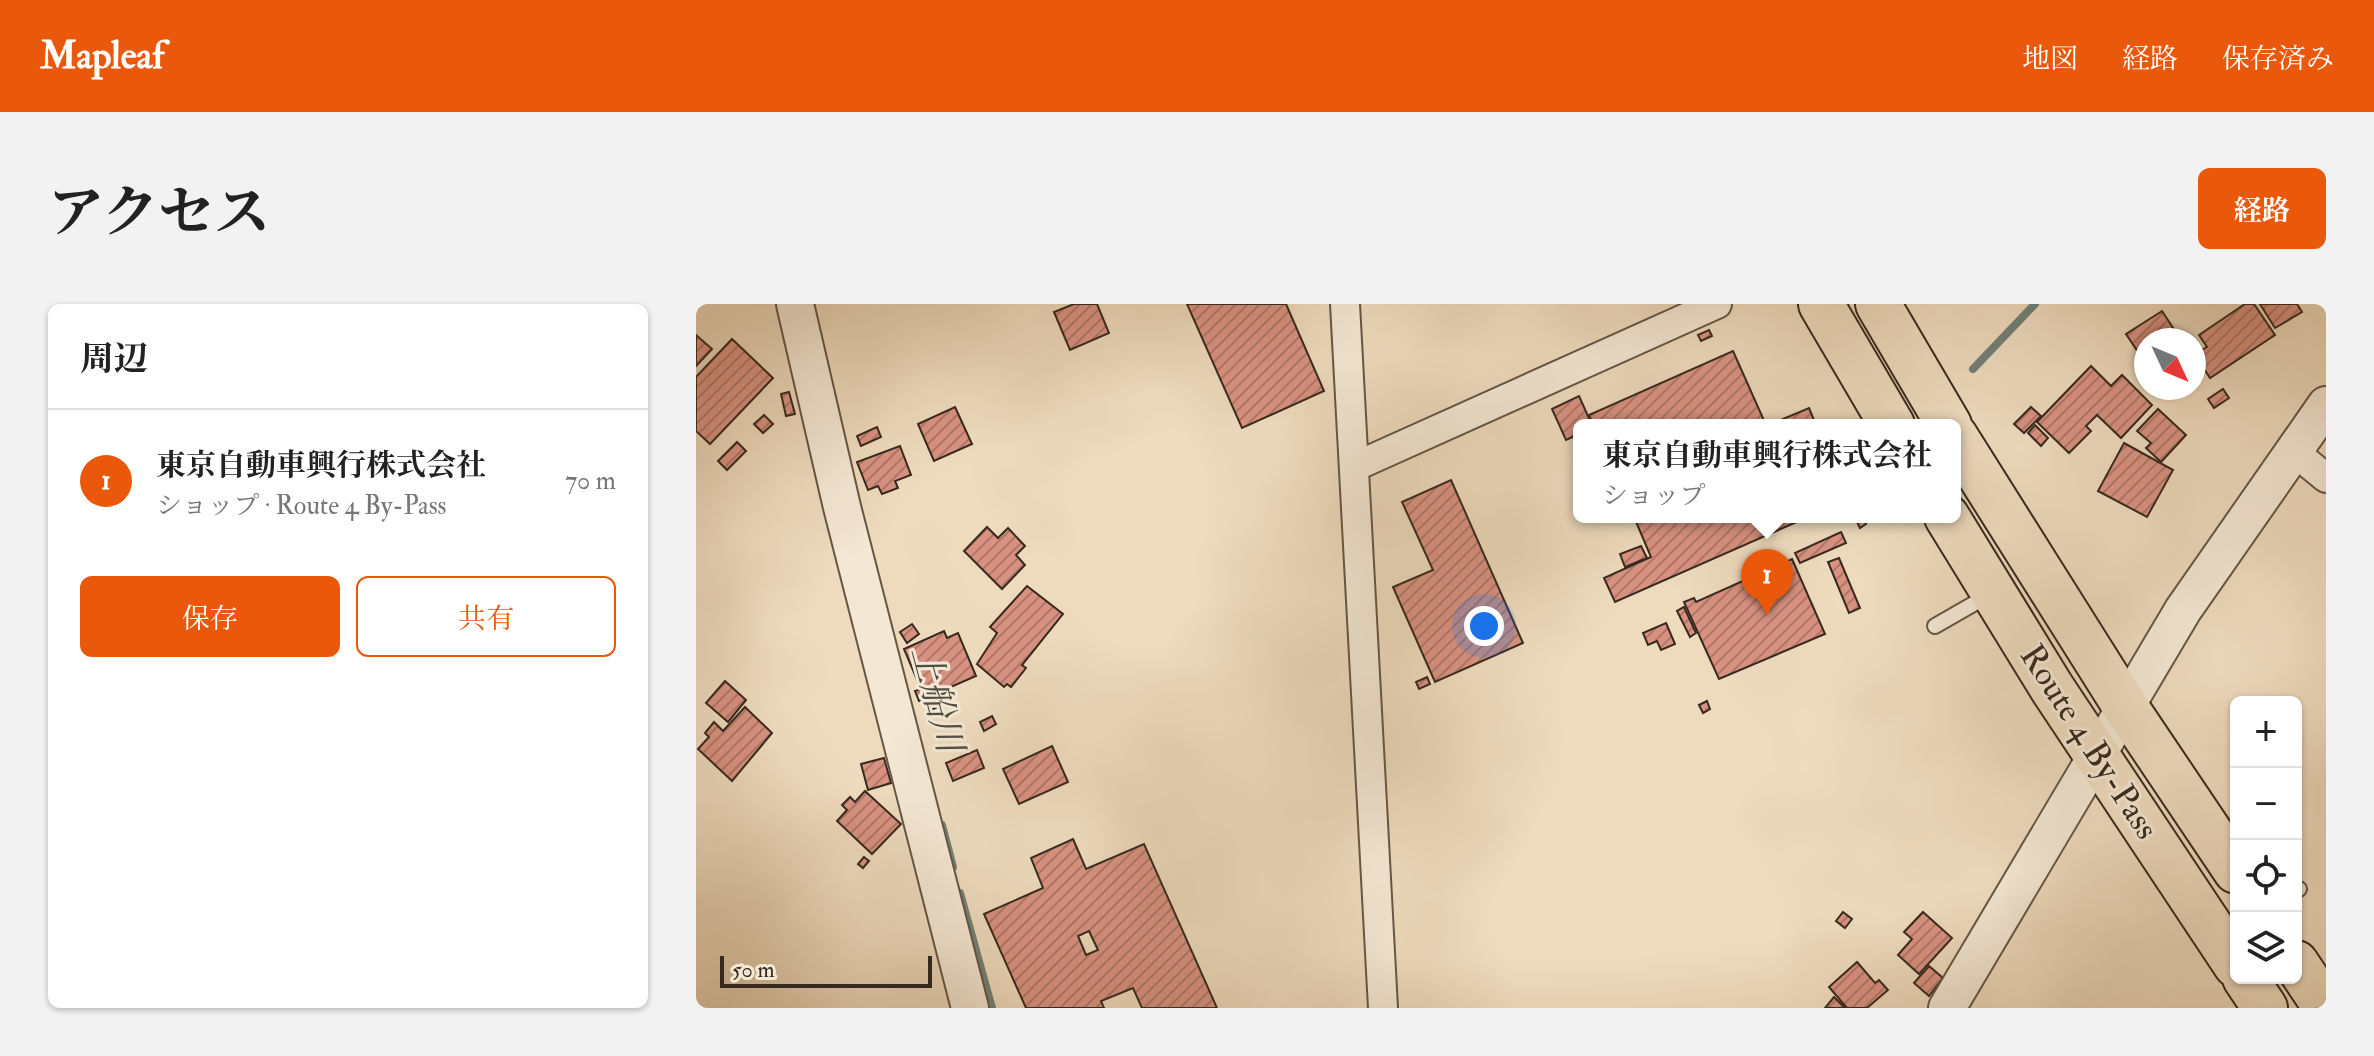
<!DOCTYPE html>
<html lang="ja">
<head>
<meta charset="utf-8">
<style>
	body { margin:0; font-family:"IM FELL Double Pica","Noto Serif JP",serif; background:#f2f2f2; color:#222 }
	.controls { position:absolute; right:24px; bottom:24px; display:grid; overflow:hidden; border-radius:12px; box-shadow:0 2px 6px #0004 }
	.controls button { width:72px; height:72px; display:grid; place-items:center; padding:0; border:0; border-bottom:2px solid #e0e0e0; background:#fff; color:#222; font:40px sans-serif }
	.compass { position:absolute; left:1438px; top:24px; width:72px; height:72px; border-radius:50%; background:#fff; box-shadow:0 2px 6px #0004; rotate:134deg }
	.scale { position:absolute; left:24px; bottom:20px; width:212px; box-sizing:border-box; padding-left:8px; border:4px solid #37291d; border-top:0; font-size:22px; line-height:28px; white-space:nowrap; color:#37291d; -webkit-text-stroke:6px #f4e8d5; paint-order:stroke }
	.you { position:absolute; left:788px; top:322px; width:28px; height:28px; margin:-20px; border:6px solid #fff; border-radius:50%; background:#1a73e8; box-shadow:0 0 0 12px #1a73e833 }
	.badge { display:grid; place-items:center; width:52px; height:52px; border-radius:50%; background:#ea580c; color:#fff; font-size:26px; font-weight:700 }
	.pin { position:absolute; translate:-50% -66px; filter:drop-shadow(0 2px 4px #0008) }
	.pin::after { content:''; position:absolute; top:42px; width:28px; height:24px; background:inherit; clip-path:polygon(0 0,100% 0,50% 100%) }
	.popup { position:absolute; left:877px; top:115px; width:388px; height:104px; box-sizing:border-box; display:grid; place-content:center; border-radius:12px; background:#fff; filter:drop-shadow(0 2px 6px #0005); font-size:26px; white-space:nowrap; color:#767676 }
	.popup b { font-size:30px; color:#222 }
	.popup::after { content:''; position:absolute; left:50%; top:100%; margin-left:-16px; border:16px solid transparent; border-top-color:#fff }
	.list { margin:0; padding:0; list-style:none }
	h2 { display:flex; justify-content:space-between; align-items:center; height:104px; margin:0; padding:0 32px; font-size:34px }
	h2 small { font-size:26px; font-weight:400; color:#767676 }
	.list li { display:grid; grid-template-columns:52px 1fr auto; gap:24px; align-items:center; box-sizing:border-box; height:144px; padding:0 32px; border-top:2px solid #e0e0e0 }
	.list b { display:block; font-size:30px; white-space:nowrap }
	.list p { margin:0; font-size:26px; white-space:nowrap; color:#767676 }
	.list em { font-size:26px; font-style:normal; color:#767676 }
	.actions { display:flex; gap:16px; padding:24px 32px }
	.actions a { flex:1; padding:18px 0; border:2px solid #ea580c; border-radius:12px; text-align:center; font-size:28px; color:#ea580c }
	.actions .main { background:#ea580c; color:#fff }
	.icon { flex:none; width:44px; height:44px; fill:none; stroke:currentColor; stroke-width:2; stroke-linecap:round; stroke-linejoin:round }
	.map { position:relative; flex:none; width:1630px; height:704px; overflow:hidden; border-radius:12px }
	header { display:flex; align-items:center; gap:48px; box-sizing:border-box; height:112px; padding:0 40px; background:#ea580c; color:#fff }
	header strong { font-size:38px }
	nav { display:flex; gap:44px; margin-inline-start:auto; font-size:28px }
	.intro { display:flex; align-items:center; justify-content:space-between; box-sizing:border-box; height:192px; padding:0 48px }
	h1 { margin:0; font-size:56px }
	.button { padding:20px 36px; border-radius:12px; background:#ea580c; color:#fff; font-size:28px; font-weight:700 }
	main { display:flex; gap:48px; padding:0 48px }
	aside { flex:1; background:#fff; border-radius:12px; box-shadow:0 2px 6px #0004 }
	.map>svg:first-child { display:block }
</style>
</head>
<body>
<header>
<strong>Mapleaf</strong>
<nav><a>地図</a><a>経路</a><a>保存済み</a></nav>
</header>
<div class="intro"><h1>アクセス</h1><a class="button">経路</a></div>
<main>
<aside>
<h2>周辺<small></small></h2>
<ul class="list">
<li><span class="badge">1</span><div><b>東京自動車興行株式会社</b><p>ショップ · Route 4 By-Pass</p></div><em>70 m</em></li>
</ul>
<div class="actions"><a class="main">保存</a><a>共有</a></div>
</aside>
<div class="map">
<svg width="1630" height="704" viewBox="0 0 1630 704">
	<defs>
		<pattern id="building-hatch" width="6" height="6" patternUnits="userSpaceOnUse" patternTransform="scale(2)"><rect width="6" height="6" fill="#d99282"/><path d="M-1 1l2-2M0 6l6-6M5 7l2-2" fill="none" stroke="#b1776a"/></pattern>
	</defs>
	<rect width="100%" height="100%" fill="#eedbbe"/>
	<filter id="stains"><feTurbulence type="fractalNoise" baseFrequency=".0025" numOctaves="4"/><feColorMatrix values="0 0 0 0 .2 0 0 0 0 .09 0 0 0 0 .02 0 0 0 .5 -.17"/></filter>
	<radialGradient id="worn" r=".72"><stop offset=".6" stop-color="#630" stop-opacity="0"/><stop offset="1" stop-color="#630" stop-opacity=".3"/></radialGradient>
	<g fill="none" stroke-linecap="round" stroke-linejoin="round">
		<g stroke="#728178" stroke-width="8">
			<polyline points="1277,65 1339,0"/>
			<polyline points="246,521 257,563"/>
			<polyline points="264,589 296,704"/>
		</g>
	</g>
	<g fill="url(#building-hatch)" stroke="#37291d" stroke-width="2" fill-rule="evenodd">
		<polygon points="378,0 401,0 413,29 374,46 358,8"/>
		<polygon points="491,0 590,0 628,87 546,124"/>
		<polygon points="1549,0 1558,0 1579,31 1514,74 1505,60 1509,58 1502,48 1511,43 1503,31"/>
		<polygon points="1564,0 1601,0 1606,8 1579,24"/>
		<polygon points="1466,7 1485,36 1450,36 1450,60 1430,30"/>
		<polygon points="1013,26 1016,32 1005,37 1002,31"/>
		<polygon points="0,31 16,45 0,62"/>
		<polygon points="36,35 77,74 14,140 0,127 0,73"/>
		<polygon points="1037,47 1070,121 897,121 893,111"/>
		<polygon points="1395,62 1415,82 1426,71 1456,101 1425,134 1401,111 1390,122 1395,127 1373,149 1341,118"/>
		<polygon points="1527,85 1533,94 1518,104 1512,95"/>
		<polygon points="93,88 99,110 90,112 85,90"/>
		<polygon points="883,92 896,121 883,121 883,130 870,136 856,105"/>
		<polygon points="259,103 276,140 238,157 222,120"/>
		<polygon points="1335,103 1345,112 1328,129 1318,120"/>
		<polygon points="1113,104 1120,121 1073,121"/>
		<polygon points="1462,105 1490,131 1465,158 1450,144 1455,139 1441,127"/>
		<polygon points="68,111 77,120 67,129 58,120"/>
		<polygon points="1339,121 1352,134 1345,142 1332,129"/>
		<polygon points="181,123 185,133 165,142 161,132"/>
		<polygon points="41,138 50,147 31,166 22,157"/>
		<polygon points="1428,139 1477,166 1451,213 1402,187"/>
		<polygon points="204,142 215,171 199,177 202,184 186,190 182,182 172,186 161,158"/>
		<polygon points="755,176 827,339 739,378 697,283 737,266 706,198"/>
		<polygon points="938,213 1112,213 919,298 908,274 955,253"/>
		<polygon points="1166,213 1170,220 1164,224 1160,216"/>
		<polygon points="291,223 302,234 312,224 329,242 320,251 329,261 306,285 268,247"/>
		<polygon points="1145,228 1150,239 1104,259 1099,249"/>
		<polygon points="945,242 951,254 929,263 924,250"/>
		<polygon points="1143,254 1164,304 1153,309 1132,258"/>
		<polygon points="1096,255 1129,330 1023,375 988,298 998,294 1000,298"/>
		<polygon points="331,282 367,310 326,361 330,364 315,383 311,380 308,383 281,360 301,329 294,323"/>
		<polygon points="988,303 1000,329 994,333 981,307"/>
		<polygon points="970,319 979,340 965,346 961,337 952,341 947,329"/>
		<polygon points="216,320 223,330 211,339 204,328"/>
		<polygon points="248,327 251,334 262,329 280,372 223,397 219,387 225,385 208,345"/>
		<polygon points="731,373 734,380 723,385 720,378"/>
		<polygon points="29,377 50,396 32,418 10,399"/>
		<polygon points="241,392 245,402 232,407 228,398"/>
		<polygon points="1011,397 1014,405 1007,409 1003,401"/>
		<polygon points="49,403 76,429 36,477 2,445 13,433 9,429 18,418 27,427"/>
		<polygon points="296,412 300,420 288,427 284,418"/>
		<polygon points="356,442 372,478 323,500 307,465"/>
		<polygon points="281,446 288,464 257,477 250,459"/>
		<polygon points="188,454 195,479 172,486 165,460"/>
		<polygon points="169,487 205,520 176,550 141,517 151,506 146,501 154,493 159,498"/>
		<path d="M 377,535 L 390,565 L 448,540 L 521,704 L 446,704 L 437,684 L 405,697 L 408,704 L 330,704 L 288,610 L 347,584 L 335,554 ZM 393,627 L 402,646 L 390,651 L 382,632 Z"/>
		<polygon points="168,553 173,557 167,564 162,560"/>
		<polygon points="1147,608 1156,615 1149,624 1140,617"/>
		<polygon points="1227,608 1256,634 1223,670 1202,651 1216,635 1208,628"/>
		<polygon points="1161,658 1179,679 1183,676 1192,686 1171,704 1151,704 1133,683"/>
		<polygon points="1233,662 1247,674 1233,692 1218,679"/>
		<polygon points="1138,693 1149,704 1129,704"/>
	</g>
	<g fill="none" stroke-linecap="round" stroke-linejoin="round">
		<g stroke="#655645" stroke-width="18">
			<g id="service">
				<polyline points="1239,322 1293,291"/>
				<polyline points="1600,587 1603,585"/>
			</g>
		</g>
		<g stroke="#655645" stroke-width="32">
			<g id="minor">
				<polyline points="649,0 687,704"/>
				<polyline points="1596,146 1630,174"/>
				<polyline points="658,163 1021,0"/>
			</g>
		</g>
		<g stroke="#655645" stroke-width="40">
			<g id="tertiary">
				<polyline points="99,0 146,203 274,704"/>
				<polyline points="1251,704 1487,306 1630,101"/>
			</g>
		</g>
		<g stroke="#37291d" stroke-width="48">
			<g id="trunk">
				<polyline points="1125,0 1196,121"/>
				<polyline points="1182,0 1253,121"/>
				<polyline points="1259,132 1429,402 1540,567"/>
				<polyline points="1251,213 1356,384 1540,661"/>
				<polyline points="1600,659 1630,704"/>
				<polyline points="1549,674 1569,704"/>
			</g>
		</g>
		<use href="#service" stroke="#f4e8d5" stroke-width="14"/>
		<use href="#minor" stroke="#f4e8d5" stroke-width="28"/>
		<use href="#tertiary" stroke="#f4e8d5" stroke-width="36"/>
		<use href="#trunk" stroke="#eedbbe" stroke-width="44"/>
	</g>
	<g text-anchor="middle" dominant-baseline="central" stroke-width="6" stroke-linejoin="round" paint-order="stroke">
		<g font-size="34" fill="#37291d" stroke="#f4e8d5">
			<text transform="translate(1393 438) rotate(57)">Route 4 By-Pass</text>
		</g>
		<g font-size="36" font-style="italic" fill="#504e43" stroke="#f4e8d5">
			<text transform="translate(241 395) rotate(75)">上船川</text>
		</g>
	</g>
	<rect width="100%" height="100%" filter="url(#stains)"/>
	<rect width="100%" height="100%" fill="url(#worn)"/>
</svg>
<div class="controls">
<button>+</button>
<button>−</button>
<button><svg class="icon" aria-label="locate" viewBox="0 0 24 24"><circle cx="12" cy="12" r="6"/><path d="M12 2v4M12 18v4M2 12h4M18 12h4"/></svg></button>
<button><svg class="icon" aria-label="layers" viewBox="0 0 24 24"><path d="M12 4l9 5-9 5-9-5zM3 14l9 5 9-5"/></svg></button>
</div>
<svg class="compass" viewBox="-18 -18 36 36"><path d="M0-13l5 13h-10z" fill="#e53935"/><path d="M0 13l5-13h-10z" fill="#767676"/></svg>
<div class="scale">50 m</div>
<div class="you"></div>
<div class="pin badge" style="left:1071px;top:311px">1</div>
<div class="popup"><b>東京自動車興行株式会社</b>ショップ</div>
</div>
</main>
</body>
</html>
